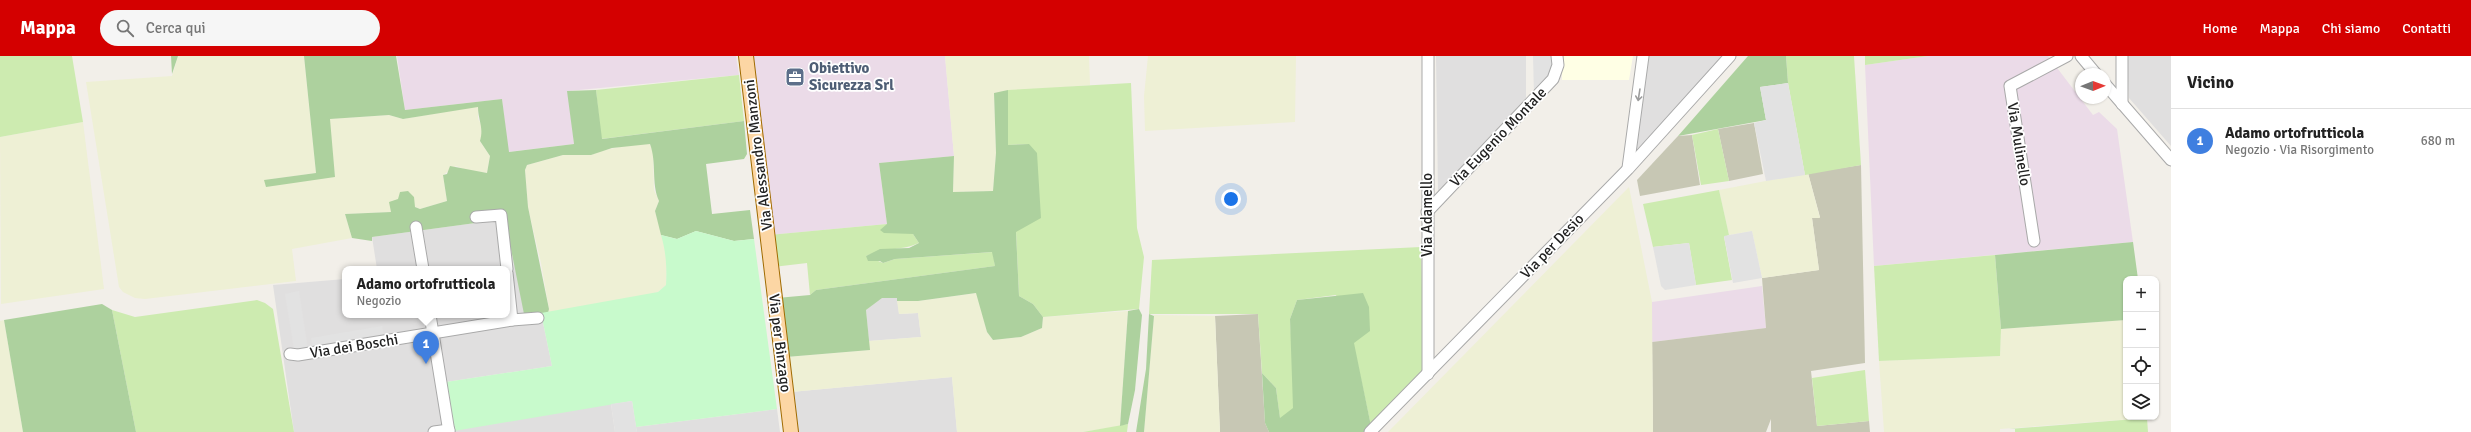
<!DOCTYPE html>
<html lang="it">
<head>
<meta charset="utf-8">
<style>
	body { margin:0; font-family:Signika,sans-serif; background:#f6f6f6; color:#222 }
	.controls { position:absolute; right:12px; bottom:12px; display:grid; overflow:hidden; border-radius:8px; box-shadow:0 1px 3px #0004 }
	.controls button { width:36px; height:36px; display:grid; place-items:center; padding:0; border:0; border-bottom:1px solid #e0e0e0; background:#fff; color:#222; font:20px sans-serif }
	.compass { position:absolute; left:2075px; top:12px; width:36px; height:36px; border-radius:50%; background:#fff; box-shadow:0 1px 3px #0004; rotate:89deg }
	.you { position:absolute; left:1231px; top:143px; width:14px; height:14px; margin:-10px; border:3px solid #fff; border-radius:50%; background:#1a73e8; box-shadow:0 0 0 6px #1a73e833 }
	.badge { display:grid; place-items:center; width:26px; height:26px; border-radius:50%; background:#d40000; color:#fff; font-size:13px; font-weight:700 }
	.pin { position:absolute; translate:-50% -33px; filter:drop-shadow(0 1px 2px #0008) }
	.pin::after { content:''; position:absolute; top:21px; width:14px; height:12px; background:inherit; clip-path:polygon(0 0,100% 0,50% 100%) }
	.popup { position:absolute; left:342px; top:210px; width:168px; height:52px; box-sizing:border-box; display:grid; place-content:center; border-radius:8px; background:#fff; filter:drop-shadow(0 1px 3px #0005); font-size:13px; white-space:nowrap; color:#767676 }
	.popup b { font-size:15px; color:#222 }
	.popup::after { content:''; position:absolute; left:50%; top:100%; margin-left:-8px; border:8px solid transparent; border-top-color:#fff }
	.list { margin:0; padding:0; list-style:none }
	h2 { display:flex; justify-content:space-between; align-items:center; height:52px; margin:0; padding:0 16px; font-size:17px }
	h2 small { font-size:13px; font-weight:400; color:#767676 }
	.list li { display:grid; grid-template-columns:26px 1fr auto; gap:12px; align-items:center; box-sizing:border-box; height:64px; padding:0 16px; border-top:1px solid #e0e0e0 }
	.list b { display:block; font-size:15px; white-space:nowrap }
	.list p { margin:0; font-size:13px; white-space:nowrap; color:#767676 }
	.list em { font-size:13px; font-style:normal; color:#767676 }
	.icon { flex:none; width:22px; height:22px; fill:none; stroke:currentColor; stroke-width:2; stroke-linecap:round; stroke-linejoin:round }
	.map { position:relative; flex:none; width:2171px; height:376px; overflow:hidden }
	header { display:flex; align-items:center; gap:24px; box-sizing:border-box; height:56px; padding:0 20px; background:#d40000; color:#fff }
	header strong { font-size:19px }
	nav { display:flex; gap:22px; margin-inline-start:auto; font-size:14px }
	.search { width:280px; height:36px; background:#f6f6f6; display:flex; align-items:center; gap:10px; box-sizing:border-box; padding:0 14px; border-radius:22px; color:#767676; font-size:15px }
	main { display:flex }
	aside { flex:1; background:#fff }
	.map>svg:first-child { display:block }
</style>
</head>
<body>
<header>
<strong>Mappa</strong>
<div class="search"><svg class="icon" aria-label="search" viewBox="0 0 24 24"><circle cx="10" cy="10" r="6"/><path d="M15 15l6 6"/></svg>Cerca qui</div>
<nav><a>Home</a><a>Mappa</a><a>Chi siamo</a><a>Contatti</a></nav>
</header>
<main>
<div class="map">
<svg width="2171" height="376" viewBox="0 0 2171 376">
	<rect width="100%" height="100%" fill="#f2efe9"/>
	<g fill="#e0dfdf">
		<polygon points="1436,0 1526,0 1526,42 1438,135"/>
		<polygon points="1649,0 1723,0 1635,98 1642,34 1646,21"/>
		<polygon points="2127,0 2171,0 2171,90 2129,42"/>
		<polygon points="505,163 525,258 541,257 552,310 446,326 611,348 615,376 294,376 273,229 345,223 345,259 507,259 507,213 377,213 372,181"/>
		<polygon points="897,241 899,258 918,257 921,281 869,285 866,254 881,242"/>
		<polygon points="952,321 957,376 796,376 791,336"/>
		<polygon points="777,353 780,376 637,376 636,371"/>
	</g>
	<g fill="#ebdbe8">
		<polygon points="397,0 736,0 739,19 568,35 574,88 508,96 502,43 405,54"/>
		<polygon points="749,0 945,0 954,100 879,107 887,168 769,179"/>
		<polygon points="1928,0 2048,0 2093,59 2099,56 2117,73 2133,186 1874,210 1865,9"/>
		<polygon points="1762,230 1766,272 1652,286 1652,246"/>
	</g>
	<polygon fill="#ffffe5" points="1562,0 1633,0 1629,24 1562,24"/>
	<g fill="#c7c7b4">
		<polygon points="1754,67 1763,118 1729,125 1718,73"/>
		<polygon points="1692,79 1700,129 1640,140 1637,124 1678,80"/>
		<polygon points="1861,109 1865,307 1811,315 1817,370 1869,365 1870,376 1771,376 1771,363 1766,376 1653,376 1652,286 1766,272 1762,222 1819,214 1812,162 1820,161 1808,117"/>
		<polygon points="1258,258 1265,367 1269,376 1220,376 1215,260"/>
	</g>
	<g fill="#eef0d5">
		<polygon points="178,0 304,0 316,117 265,124 335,121 329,63 389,59 403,63 478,50 478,63 482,69 483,76 480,85 490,100 487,117 466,114 456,110 443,119 447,145 420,153 398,143 392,156 345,158 352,182 292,193 296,225 145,243 135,242 123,236 119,231 86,26 172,20"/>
		<polygon points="945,0 1089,0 1090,29 994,37 996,97 993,135 953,136 954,100"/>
		<polygon points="1148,0 1296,0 1295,66 1145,75 1144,40"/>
		<polygon points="83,66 104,233 1,248 0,81"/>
		<polygon points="634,88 650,88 653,97 654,134 659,145 655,155 667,197 666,229 658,236 648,239 548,257 549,253 541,207 528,152 525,114 527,109 563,99 591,99 600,95"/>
		<polygon points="1808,117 1820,162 1812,162 1819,214 1762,222 1752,175 1729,179 1719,134"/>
		<polygon points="1629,131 1652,246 1653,376 1388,376"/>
		<polygon points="977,237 987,276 993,284 1021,281 1042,272 1043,261 1128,255 1120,370 1083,376 957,376 952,321 791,336 786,301 869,294 869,285 921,281 918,257 899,258 897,245 918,245"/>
		<polygon points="1154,259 1215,260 1220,376 1144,376"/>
		<polygon points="4,264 23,376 0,376 0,265"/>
		<polygon points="2126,264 2126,361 2147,362 2000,373 2000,376 1884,376 1879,305 2000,300 2001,273"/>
	</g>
	<g fill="#cdebb0">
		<polygon points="0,0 72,0 83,66 0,81"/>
		<polygon points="1786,0 1854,0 1861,109 1805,119 1788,27"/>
		<polygon points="1865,0 1928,0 1865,9"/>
		<polygon points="739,19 744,65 601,83 596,34"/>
		<polygon points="1131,27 1137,172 1144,201 1139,253 1043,261 1033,248 1019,240 1016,175 1029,88 1008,89 1008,34"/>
		<polygon points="1718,73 1729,125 1701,129 1692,79"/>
		<polygon points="1719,134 1729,179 1724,181 1732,224 1696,229 1689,187 1653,191 1643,148"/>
		<path d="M 887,168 L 913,178 L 919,187 C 901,195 886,191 866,200 L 883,207 L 895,203 L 993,196 L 995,210 L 816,234 L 810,239 L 807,207 L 773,211 L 769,179 Z"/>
		<polygon points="1421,191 1424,313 1371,370 1353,286 1336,239 1297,244 1290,263 1294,326 1293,353 1280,363 1276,332 1262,317 1258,258 1149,258 1152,204"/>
		<polygon points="1995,199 2001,273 2000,300 1879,305 1874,210"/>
		<polygon points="257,244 265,247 273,253 294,376 136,376 112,254 135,261"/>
		<polygon points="1865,314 1869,365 1817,370 1812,322"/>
		<polygon points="2147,362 2148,376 2015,376 2015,373 2009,373"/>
		<polygon points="1128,368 1127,376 1083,376"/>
	</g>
	<g fill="#add19e">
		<polygon points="171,0 178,0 172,18"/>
		<path d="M 304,0 L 396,0 L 405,54 L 502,43 L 509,96 L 574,88 L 567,35 L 596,34 L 602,83 L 744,65 L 747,98 L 744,103 L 706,108 L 712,158 L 750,154 L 754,183 L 734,185 L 696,175 L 677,183 L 661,179 L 655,155 L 659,145 C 651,127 657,107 650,88 L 612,92 L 591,99 L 563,99 L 527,109 L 525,114 L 528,151 L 549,253 L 548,257 L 524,258 L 505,163 L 372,181 L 372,185 L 352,182 L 345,158 L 391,156 L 389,146 L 398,143 L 400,136 L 408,135 L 414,141 L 415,151 L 420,153 L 447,145 L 443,119 L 447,118 L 450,110 L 487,117 L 490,100 L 480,85 C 484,71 478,64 478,51 L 403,63 L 389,59 L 330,63 L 335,121 L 266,131 L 264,124 L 316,117 Z"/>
		<polygon points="1748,0 1786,0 1788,27 1760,31 1766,64 1678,80"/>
		<polygon points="1008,34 1008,89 1029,88 1037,97 1041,162 1016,176 1019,240 1033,248 1043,261 1042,272 1021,281 993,284 987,276 976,237 918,245 897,245 897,242 882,242 866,254 870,294 786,301 777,242 810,239 816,234 995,210 992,196 895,203 883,207 880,205 868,205 866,200 880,193 909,192 919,187 913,178 884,177 880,174 887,168 879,107 954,100 953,136 993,135 996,97 994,37"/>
		<polygon points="2133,186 2138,223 2126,223 2126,264 2001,273 1995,199"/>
		<polygon points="1363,237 1369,251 1370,275 1354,287 1371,370 1364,376 1269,376 1265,367 1262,317 1276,332 1280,362 1293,352 1290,263 1297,244"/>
		<polygon points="102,248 112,254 136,376 23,376 4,264"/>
		<polygon points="1139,253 1142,259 1135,334 1128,368 1120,370 1128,255"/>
		<polygon points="1149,258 1154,260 1144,376 1136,376 1146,313"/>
	</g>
	<path fill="#c8facc" d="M 696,175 L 734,185 L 754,183 L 777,353 L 636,371 L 632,345 L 454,375 L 446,326 L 552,310 L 541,257 L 658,236 L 666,229 C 667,211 666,196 661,179 L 677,183 Z"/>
	<g fill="#e2e2e2">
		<polygon points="1533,0 1553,0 1554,17 1534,39"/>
		<polygon points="1788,27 1805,119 1766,125 1754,67 1766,64 1760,31"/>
		<polygon points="1752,175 1762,222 1733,227 1724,180"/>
		<polygon points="1689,187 1696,229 1665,234 1661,230 1653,191"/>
		<polygon points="299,235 308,294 297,295 294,293 285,238"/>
		<polygon points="382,270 384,281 313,293 311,282"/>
		<polygon points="632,345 637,376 615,376 611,348"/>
	</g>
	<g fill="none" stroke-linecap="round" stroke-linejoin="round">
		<g stroke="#a9a9a9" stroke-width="13">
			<g id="minor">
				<polyline points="2081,0 2096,18"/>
				<polyline points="2105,28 2171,104"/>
				<polyline points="2122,48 2122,0"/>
				<polyline points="1628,112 1643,0"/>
				<polyline points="1427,156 1553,23 1558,9 1557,0"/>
				<polyline points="476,161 501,159 507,213"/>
				<polyline points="416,171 423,213"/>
				<polyline points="2034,185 2010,30 2067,0"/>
				<polyline points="430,259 449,376"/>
				<polyline points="512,264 538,262"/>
				<polyline points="290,298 298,299 512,264 507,217"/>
				<polyline points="1428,318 1428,0"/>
				<polyline points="434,376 449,374"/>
				<polyline points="1370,376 1628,113 1730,0"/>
			</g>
		</g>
		<g stroke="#a06b00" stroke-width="16">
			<polyline id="major" points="746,0 791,376"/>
		</g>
		<use href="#minor" stroke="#fff" stroke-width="11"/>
		<use href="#major" stroke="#fcd6a4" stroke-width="14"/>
	</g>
	<defs><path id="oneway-shaft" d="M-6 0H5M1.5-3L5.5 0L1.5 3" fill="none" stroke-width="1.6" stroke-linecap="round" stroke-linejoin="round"/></defs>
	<use stroke="#9c9c9c" href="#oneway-shaft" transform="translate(1639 39) rotate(99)"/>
	<defs>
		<g id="office-square" transform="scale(1)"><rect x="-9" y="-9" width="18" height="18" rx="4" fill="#5c6f8a" stroke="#fff"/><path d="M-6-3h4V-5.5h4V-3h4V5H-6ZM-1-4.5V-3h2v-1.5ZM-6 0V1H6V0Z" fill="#fff"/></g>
	</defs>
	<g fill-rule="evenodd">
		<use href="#office-square" x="795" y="21"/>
	</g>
	<g text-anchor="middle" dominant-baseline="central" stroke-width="3.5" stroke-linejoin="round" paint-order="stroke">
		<g font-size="15" font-weight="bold" fill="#4e5e75" stroke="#fff" text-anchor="start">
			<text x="809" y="12">Obiettivo<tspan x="809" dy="17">Sicurezza Srl</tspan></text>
		</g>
		<g font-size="15" fill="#222" stroke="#fff">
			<text transform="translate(1498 81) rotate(-46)">Via Eugenio Montale</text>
			<text transform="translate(2019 88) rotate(81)">Via Mulinello</text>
			<text transform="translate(758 99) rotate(-97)">Via Alessandro Manzoni</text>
			<text transform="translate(1427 159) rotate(-90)">Via Adamello</text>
			<text transform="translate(1552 190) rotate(-46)">Via per Desio</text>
			<text transform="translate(780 287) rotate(83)">Via per Binzago</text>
			<text transform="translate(354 290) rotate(-9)">Via dei Boschi</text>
		</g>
	</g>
</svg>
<div class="controls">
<button>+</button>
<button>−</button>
<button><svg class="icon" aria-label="locate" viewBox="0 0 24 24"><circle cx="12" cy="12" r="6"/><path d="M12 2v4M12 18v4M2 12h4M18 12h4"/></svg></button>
<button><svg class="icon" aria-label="layers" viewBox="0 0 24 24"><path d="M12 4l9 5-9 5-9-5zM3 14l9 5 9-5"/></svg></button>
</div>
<svg class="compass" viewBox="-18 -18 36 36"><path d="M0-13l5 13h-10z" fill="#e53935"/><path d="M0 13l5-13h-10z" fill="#767676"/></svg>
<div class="you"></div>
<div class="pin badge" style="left:426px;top:308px;background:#3f7fe0">1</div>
<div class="popup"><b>Adamo ortofrutticola</b>Negozio</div>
</div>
<aside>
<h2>Vicino<small></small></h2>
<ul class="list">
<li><span class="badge" style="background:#3f7fe0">1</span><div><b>Adamo ortofrutticola</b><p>Negozio · Via Risorgimento</p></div><em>680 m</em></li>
</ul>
</aside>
</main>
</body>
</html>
